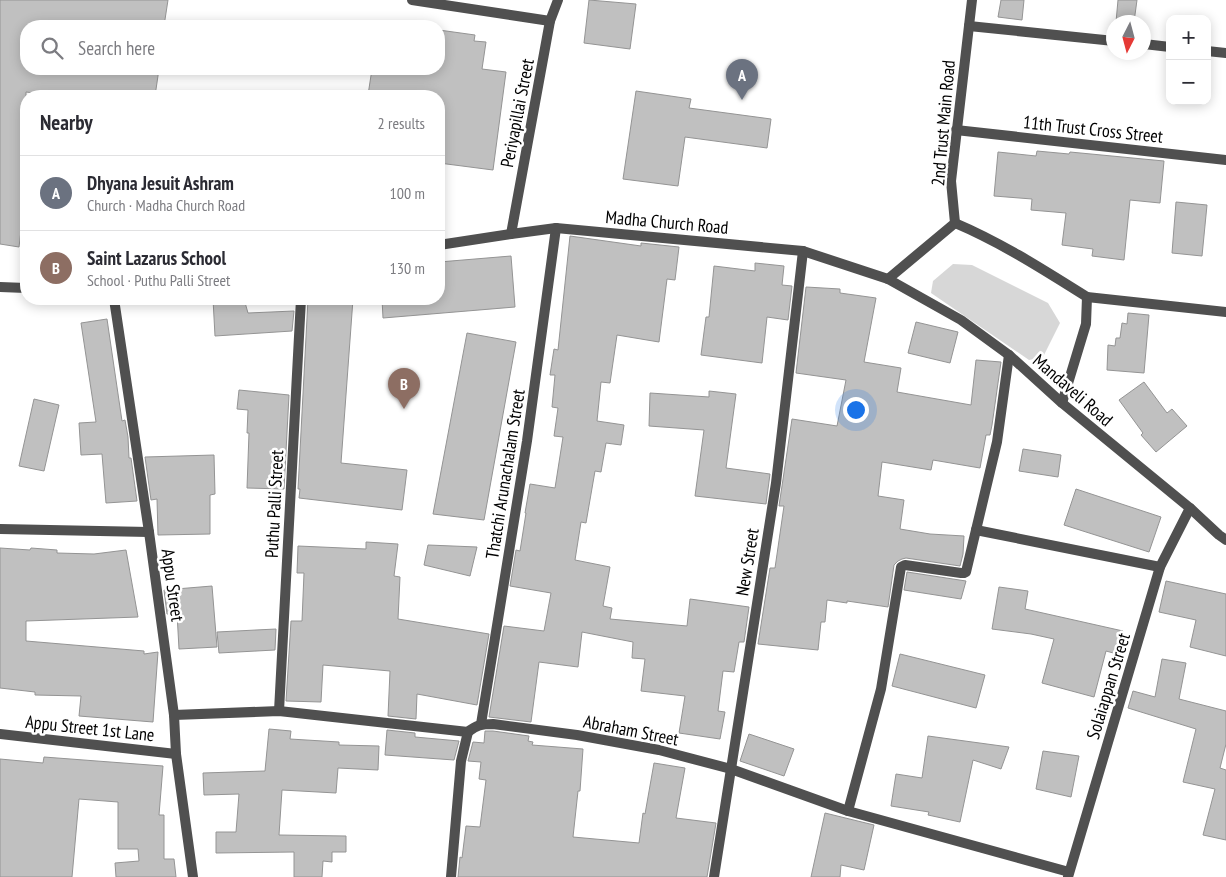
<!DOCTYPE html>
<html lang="en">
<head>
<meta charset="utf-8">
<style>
	body { margin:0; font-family:"PT Sans Narrow",sans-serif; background:#f2f2f3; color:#2b2b33 }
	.controls { position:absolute; right:15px; top:15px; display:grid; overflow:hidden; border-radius:10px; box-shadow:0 2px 12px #0003 }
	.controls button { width:45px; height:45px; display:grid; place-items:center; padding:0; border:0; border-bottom:1px solid #e1e1e2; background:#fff; color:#2b2b33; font:25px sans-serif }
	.compass { position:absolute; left:1106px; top:15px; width:45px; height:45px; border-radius:50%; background:#fff; box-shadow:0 2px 12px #0003; rotate:186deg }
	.you { position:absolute; left:855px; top:409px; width:18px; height:18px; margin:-12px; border:4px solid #fff; border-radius:50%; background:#1a73e8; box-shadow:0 0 0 8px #1a73e833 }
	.badge { display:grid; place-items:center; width:32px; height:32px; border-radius:50%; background:#ea580c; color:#fff; font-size:16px; font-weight:700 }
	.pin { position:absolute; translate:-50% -41px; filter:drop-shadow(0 1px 2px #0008) }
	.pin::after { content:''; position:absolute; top:26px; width:18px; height:15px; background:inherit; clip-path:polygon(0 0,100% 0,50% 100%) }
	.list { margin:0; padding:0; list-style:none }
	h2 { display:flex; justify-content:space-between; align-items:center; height:65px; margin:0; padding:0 20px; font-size:21px }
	h2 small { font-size:16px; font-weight:400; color:#7c7c81 }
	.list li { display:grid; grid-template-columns:32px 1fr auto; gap:15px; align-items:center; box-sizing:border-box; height:75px; padding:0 20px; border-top:1px solid #e1e1e2 }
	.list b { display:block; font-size:19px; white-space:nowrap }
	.list p { margin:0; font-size:16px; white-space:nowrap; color:#7c7c81 }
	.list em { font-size:16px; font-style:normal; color:#7c7c81 }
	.icon { flex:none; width:28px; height:28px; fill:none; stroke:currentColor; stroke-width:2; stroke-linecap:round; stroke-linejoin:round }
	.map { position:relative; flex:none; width:1226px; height:877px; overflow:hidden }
	.search { position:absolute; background:#fff; box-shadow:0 2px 12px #0003; left:20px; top:20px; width:425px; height:55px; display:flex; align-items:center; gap:12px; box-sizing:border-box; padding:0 18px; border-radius:20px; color:#7c7c81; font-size:19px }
	.panel { position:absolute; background:#fff; box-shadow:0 2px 12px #0003; left:20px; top:90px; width:425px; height:215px; border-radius:20px }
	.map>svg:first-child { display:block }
</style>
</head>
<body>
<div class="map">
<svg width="1226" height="877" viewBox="0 0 1226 877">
	<rect width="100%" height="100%" fill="#fff"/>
	<polygon fill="#d7d7d7" points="953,264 972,265 1048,303 1060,323 1043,357 1029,360 931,293 933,281"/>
	<g fill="#c0c0c0" stroke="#949494">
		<polygon points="0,0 168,0 164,26 26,26 26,69 159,69 155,96 61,96 26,92 26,189 19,247 0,244"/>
		<polygon points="589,0 636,4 630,49 584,43"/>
		<polygon points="1001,0 1024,0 1022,20 998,17"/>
		<polygon points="1118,0 1137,0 1134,22 1116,22"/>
		<polygon points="439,30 475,35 474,41 486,42 482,69 506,72 493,170 439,163 439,96 381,96 368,95 372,69 439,69"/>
		<polygon points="636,91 691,99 689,108 771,119 767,148 685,137 678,186 623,179"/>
		<polygon points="1037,151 1069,154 1070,152 1164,161 1160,203 1130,200 1124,260 1092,256 1093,249 1062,245 1066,213 1031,210 1032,199 994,196 998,152 1036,156"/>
		<polygon points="1176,202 1207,205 1202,256 1172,253"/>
		<polygon points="570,236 641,246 641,243 679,247 675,280 667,279 659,342 617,335 610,383 601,382 597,421 624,425 621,445 606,443 601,472 595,471 586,523 581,522 575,560 610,567 603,606 612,608 610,619 687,626 690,599 749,607 744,642 739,642 734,672 723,671 718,711 725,712 720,739 679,733 685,696 641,691 645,659 632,658 633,642 582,632 578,667 539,662 531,722 489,717 504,626 544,631 551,593 510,586 516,550 520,551 526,513 525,513 530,484 555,488 563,437 554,436 558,408 552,407 555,375 550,375 554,349 558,350"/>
		<polygon points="511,256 515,307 383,318 382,299 439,299 439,262"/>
		<polygon points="755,263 784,266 782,285 792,286 788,320 767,317 762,363 701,355 706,317 709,317 714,266 755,271"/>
		<polygon points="806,287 840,289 840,293 876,298 864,362 901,368 897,392 971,405 976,360 1001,362 992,425 990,435 986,435 980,468 933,460 931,470 882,462 878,496 904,500 900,529 930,534 964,536 963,554 960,566 906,558 902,559 898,561 894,565 888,607 847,601 847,603 827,600 825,622 821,622 818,650 758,644 770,568 775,568 784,506 779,506 792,419 837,426 846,380 796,373"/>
		<polygon points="213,299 244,299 248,313 294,311 292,331 215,336"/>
		<polygon points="308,299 353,299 341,463 407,470 402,510 299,498 300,489 298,489"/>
		<polygon points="1128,313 1149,315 1144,373 1107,370 1108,345 1115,346 1116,338 1120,338 1122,323 1127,324"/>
		<polygon points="107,319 122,421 125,420 128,437 129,458 131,458 137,501 106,503 102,454 81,455 79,423 96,422 81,323"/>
		<polygon points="916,322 958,332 950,363 908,353"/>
		<polygon points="467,333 516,342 484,520 433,514"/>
		<polygon points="1144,382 1167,413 1172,409 1187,426 1156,452 1141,435 1143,433 1119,400"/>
		<polygon points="239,390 289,395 284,489 247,488 249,433 247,433 248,410 237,409"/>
		<polygon points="709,391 736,394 726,468 770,474 766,504 695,496 704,430 649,426 650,393 709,397"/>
		<polygon points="34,399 59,405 44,471 19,466"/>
		<polygon points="1023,449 1061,455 1058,477 1019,471"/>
		<polygon points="214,455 215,494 210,495 210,534 158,535 157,499 151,500 145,457"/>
		<polygon points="1076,489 1161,517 1149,552 1064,525"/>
		<polygon points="366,542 398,544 394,576 400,577 398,619 489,634 477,705 417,694 416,719 388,716 390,671 323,665 321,702 286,701 291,621 302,621 304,573 297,573 298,546 366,549"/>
		<polygon points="428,545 477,547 470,576 424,565"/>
		<polygon points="0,548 30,550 31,548 57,550 57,553 94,554 126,550 138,617 26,621 26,641 144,651 144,654 158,652 153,722 79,716 81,696 35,695 35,692 0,688"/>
		<polygon points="907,572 966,581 961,599 904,590"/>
		<polygon points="1166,581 1226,594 1226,656 1190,647 1196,620 1159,612"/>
		<polygon points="212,586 217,647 179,649 177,613 167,614 164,590"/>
		<polygon points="999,587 1028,591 1025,609 1123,631 1117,654 1106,651 1094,697 1042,683 1054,639 1031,634 992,629"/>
		<polygon points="276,629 275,650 219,653 217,632"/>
		<polygon points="900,654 985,675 976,708 892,686"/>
		<polygon points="1162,659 1186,663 1179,699 1226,711 1226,744 1220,768 1226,770 1226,840 1203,835 1215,789 1183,782 1196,729 1128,708 1133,691 1155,697"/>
		<polygon points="269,729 291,731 290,739 339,742 339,745 379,746 378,770 338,768 336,793 282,790 279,835 346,836 346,852 332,852 332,862 323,861 322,877 294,877 294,852 216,853 216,832 236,832 239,794 204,795 203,773 265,771"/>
		<polygon points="387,730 415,733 415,737 459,741 454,760 385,755"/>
		<polygon points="485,731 493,731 529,736 528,741 533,742 532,745 583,749 580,791 578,791 573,837 639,843 643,813 645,814 654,763 685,768 676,818 716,823 707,877 458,877 460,857 462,858 466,826 480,827 486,780 479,779 481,762 468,761 473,742 484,743"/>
		<polygon points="749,734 794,749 784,776 740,761"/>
		<polygon points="928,736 1009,747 1001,769 973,760 960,822 928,815 929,812 891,806 896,774 922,778"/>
		<polygon points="1043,751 1079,756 1071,797 1036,789"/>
		<polygon points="44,757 163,766 159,815 164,815 164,859 174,859 176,877 116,877 115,863 139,861 138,849 118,849 118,802 79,799 72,877 0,877 0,759 43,763"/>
		<polygon points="825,813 874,825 864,870 841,865 840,877 811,877"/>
	</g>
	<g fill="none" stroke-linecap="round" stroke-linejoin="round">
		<g stroke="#505050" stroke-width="10">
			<polyline points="412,0 550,21"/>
			<polyline points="969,26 1114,41"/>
			<polyline points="1144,44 1170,47"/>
			<polyline points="1207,51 1226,53"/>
			<polyline points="956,130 1226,160"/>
			<path d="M 955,223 C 1002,243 1044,270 1087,297 L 1086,324 L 1062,403"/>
			<polyline points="511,234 550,21 558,0"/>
			<polyline points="888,279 955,223 951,181 972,0"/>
			<polyline points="1087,297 1226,312"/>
			<polyline points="0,529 149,532"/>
			<polyline points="976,530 1160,567"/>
			<polyline points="279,711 301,299"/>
			<path d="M 174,715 L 279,711 L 468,732 C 476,725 482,724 493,724 L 577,735 L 659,750 L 731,769 L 848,811 L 1069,872"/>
			<polyline points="481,724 527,441 556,228"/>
			<polyline points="0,734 176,754"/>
			<polyline points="848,811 881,689 901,567 905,565 961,573 964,573 966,572 997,442 1009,355"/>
			<polyline points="451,877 461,761 468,732"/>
			<polyline points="714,877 776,483 803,251"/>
			<polyline points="1068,877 1160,567 1190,508"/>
		</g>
		<g stroke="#505050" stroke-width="10">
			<polyline points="439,245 511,234 556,228 803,251 888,279 961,320 1009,355 1062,403 1190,508 1219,535 1226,540"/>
			<polyline points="0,287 26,288"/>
			<polyline points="114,299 149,532 174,715 176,754 193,877"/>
		</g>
	</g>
	<g text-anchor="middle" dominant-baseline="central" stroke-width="5" stroke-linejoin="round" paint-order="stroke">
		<g font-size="18" fill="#000" stroke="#fff">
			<text transform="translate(517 113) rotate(-79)">Periyapillai Street</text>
			<text transform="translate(943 123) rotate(-85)">2nd Trust Main Road</text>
			<text transform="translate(1093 129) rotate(6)">11th Trust Cross Street</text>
			<text transform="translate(667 222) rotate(5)">Madha Church Road</text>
			<text transform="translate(1073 390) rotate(41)">Mandaveli Road</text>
			<text transform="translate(505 474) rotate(-81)">Thatchi Arunachalam Street</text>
			<text transform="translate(274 504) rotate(-87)">Puthu Palli Street</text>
			<text transform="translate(747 562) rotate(-81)">New Street</text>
			<text transform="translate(173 585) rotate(82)">Appu Street</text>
			<text transform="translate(1108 686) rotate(-73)">Solaiappan Street</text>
			<text transform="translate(90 728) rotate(6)">Appu Street 1st Lane</text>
			<text transform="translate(631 730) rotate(11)">Abraham Street</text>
		</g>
	</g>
</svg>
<div class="controls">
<button>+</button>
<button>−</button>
</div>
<svg class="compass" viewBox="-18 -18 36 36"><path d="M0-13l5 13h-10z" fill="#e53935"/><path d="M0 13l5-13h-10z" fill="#7c7c81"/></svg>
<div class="you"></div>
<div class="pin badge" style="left:742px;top:100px;background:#6b7280">A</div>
<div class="pin badge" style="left:404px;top:409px;background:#8d6e63">B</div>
<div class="search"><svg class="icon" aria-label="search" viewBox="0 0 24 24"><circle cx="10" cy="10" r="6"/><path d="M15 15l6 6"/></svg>Search here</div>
<section class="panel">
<h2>Nearby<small>2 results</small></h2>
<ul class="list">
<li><span class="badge" style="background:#6b7280">A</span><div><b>Dhyana Jesuit Ashram</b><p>Church · Madha Church Road</p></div><em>100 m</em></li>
<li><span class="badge" style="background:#8d6e63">B</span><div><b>Saint Lazarus School</b><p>School · Puthu Palli Street</p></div><em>130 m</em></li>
</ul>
</section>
</div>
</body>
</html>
